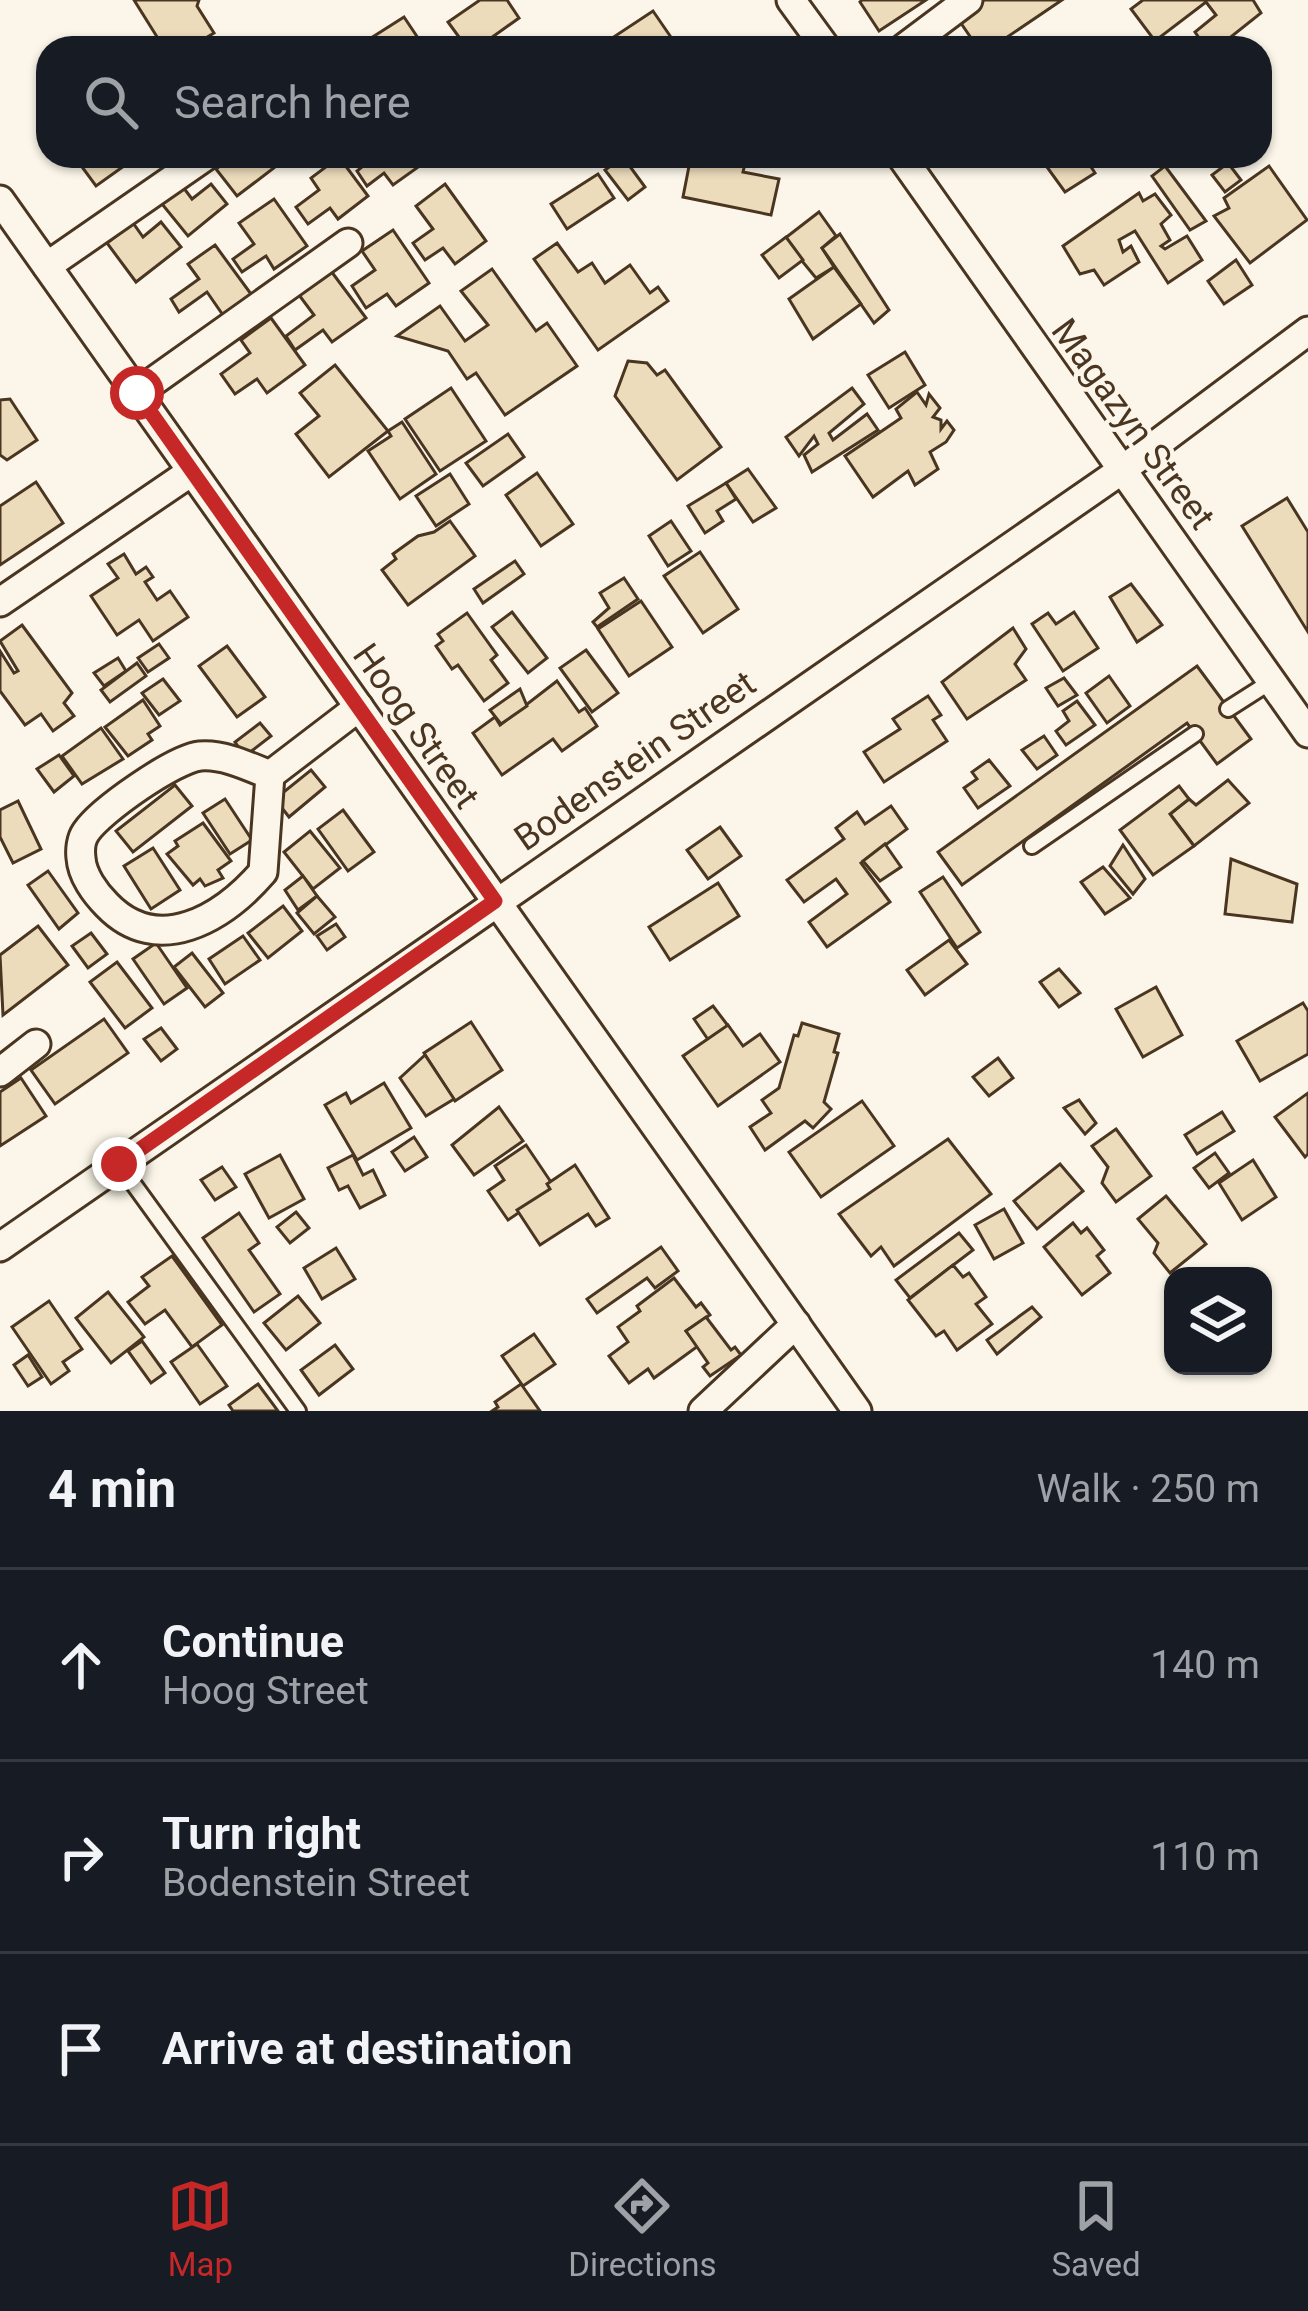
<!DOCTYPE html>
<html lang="en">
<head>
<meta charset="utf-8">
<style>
	body { margin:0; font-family:Roboto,sans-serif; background:#20242c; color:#f1f3f6 }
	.controls { position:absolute; right:36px; bottom:36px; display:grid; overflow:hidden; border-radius:24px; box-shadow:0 3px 9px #0004 }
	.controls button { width:108px; height:108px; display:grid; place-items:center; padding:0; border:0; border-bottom:3px solid #363941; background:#171b24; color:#f1f3f6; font:60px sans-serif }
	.stop { position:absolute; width:36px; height:36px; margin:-27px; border:9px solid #c62828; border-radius:50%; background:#fff }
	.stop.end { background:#c62828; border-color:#fff; box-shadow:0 3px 12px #0008 }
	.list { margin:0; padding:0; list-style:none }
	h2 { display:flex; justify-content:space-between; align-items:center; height:156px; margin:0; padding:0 48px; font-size:51px }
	h2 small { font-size:39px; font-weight:400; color:#9ea1a6 }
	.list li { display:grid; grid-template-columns:78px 1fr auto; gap:36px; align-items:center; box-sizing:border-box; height:192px; padding:0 48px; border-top:3px solid #363941 }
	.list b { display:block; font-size:45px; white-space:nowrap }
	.list p { margin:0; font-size:39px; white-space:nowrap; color:#9ea1a6 }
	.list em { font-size:39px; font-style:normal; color:#9ea1a6 }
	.icon { flex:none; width:66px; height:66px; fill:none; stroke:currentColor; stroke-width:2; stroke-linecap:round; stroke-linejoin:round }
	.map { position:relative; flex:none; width:1308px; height:1411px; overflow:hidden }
	.search { position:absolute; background:#171b24; box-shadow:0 3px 9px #0004; left:36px; right:36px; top:36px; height:132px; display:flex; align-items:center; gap:30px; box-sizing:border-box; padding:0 42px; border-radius:36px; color:#9ea1a6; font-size:45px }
	.sheet { height:732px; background:#171b24 }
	nav { display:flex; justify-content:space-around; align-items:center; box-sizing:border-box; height:168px; border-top:3px solid #363941; background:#171b24; font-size:33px; color:#9ea1a6 }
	nav a { display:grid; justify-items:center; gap:6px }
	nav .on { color:#c62828 }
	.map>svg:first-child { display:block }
</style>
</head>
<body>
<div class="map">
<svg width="1308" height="1411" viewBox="0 0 1308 1411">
	<rect width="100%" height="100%" fill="#fbf6e9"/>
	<g fill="#ecdcbc" stroke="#4a3520" stroke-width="3">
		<polygon points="134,0 199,0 197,6 214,33 189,48 164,48"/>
		<polygon points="480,0 507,0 519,18 477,48 467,48 448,22"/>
		<polygon points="862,0 926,0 879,31 860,2"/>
		<polygon points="980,0 1062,0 991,48 978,48 956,16"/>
		<polygon points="1143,0 1253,0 1261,13 1217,48 1206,48 1195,32 1216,15 1206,2 1155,41 1131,9"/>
		<polygon points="653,11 677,46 597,48"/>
		<polygon points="404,17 422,44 415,48 377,48 371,38"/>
		<polygon points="74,156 138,156 96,186"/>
		<polygon points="233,156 243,160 249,156 266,156 275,167 237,196 216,169"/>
		<polygon points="375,156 425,156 428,160 393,185 384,173 367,186 357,171"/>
		<polygon points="691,156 747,156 743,172 779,179 771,215 683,197"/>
		<polygon points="1039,156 1084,156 1095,173 1065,192"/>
		<polygon points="339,157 368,196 338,219 330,208 308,224 296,207 319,190 311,178"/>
		<polygon points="623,157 645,187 628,200 605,170"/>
		<polygon points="1228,163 1241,180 1225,192 1212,175"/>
		<polygon points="1165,166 1206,221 1190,230 1152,176"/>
		<polygon points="1269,166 1307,220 1250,263 1214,216 1229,208 1224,198"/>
		<polygon points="598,174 614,198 567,229 551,204"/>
		<polygon points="211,184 227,204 188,236 162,204 183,187 192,199"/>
		<polygon points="445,184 486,241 455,264 443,248 425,260 413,243 433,229 416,206"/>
		<polygon points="1139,193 1143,201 1155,194 1171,215 1161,224 1170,240 1161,246 1165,249 1187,236 1202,260 1168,283 1135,231 1119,240 1123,252 1131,246 1139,262 1104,285 1094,270 1080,274 1063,246"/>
		<polygon points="274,199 307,246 274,269 266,256 242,272 233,259 254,244 239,223"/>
		<polygon points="819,212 836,236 822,248 834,267 816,278 784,239"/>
		<polygon points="161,222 181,247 136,282 107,243 133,223 143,237"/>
		<polygon points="393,230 429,283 396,306 387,294 366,308 352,286 375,270 362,251"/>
		<polygon points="840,234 889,310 874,323 822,248"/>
		<polygon points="786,237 803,260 779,278 762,255"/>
		<polygon points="557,243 578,272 592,263 605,283 630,265 650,293 658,287 668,301 598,350 534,259"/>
		<polygon points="215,245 251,294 223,315 207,292 179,312 171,299 199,279 188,264"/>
		<polygon points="1236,260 1252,285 1224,304 1208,281"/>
		<polygon points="834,267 861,304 813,339 789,299"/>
		<polygon points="492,269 536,331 547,323 577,366 505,415 476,373 467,379 448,351 397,336 440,306 465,341 488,325 461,291"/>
		<polygon points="331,271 366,318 332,342 323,330 295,350 286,336 314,315 299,295"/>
		<polygon points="271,318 305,365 267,393 257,379 235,394 221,374 250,353 241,340"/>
		<polygon points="905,352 925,385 889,408 868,375"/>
		<polygon points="628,361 647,363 657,375 665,370 721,447 677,480 615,396"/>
		<polygon points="335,365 388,431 329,477 296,434 319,416 300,393"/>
		<polygon points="451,388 486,441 440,471 405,419"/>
		<polygon points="852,388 864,404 829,433 833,440 867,414 878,430 812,472 804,455 818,444 814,436 799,456 786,437"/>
		<polygon points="917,392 926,405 929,394 940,408 933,417 941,420 941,429 947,421 954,430 946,442 930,452 938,469 915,485 908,471 873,497 845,456 901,418 896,409"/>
		<polygon points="10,399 37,440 7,460 0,455 0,400"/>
		<polygon points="402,422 436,474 400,499 368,451 391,436 388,431"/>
		<polygon points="508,434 524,457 483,486 466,463"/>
		<polygon points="748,469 776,508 753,522 726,483"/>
		<polygon points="537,473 573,524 541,546 506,495"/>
		<polygon points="450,474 469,504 436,526 416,496"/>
		<polygon points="36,482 63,523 0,565 0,506"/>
		<polygon points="726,483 736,499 717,511 723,521 705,533 688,506"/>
		<polygon points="1287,498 1308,532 1308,632 1242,526"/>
		<polygon points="450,521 475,556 408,605 382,570 396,559 393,554 418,536 434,532"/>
		<polygon points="671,521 691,551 668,566 649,536"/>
		<polygon points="700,552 738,609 703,633 664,576"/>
		<polygon points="124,554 136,574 146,567 153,577 145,582 157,600 170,591 188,617 153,641 139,620 117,635 91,596 118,578 108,564"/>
		<polygon points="515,561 524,574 483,603 474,589"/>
		<polygon points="624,578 638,599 597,627 593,622 609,608 600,593"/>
		<polygon points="1131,584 1162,625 1137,642 1110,597"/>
		<polygon points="641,601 672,647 629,676 598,629"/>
		<polygon points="512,612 547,658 528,673 492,627"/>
		<polygon points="1074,612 1098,648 1063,671 1032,624 1048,613 1056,624"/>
		<polygon points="467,613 497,655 491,660 508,683 484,701 458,665 452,669 436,646 443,641 438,634"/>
		<polygon points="22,625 72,693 64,703 74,716 53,731 41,714 25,725 0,691 0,651 14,673 18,671 0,641"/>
		<polygon points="1013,628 1026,649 1015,664 1026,680 967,719 942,682"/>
		<polygon points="159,644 169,658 148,672 138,658"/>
		<polygon points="227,646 265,697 237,717 199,666"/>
		<polygon points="586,650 618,693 592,712 560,668"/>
		<polygon points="118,658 126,671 104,686 94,673"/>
		<polygon points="137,663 146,676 110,702 101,690"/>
		<polygon points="1197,666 1251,739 1217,764 1187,723 962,885 938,852"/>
		<polygon points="1109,676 1130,706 1107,723 1086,693"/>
		<polygon points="1064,678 1077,695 1058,706 1046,688"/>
		<polygon points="163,679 180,701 159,715 142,693"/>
		<polygon points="557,681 579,712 585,708 597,726 562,751 553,739 502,775 473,733 495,717 500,725"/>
		<polygon points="520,689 527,706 501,724 490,710"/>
		<polygon points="928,696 941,715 933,720 947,741 884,782 864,752 900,729 893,719"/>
		<polygon points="143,700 160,726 148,734 152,740 128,756 105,727"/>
		<polygon points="1077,701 1095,725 1066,745 1056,731 1069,721 1063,711"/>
		<polygon points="260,723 271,736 245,756 235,742"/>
		<polygon points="101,728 123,759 82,784 62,756"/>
		<polygon points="1044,736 1057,755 1037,769 1022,750"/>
		<polygon points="59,755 74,776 54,792 37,769"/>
		<polygon points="989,760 1010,786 978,808 964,788 977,779 972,772"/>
		<polygon points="311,770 325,787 289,817 275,799"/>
		<polygon points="1228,780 1249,803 1194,846 1170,814 1189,799 1196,805"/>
		<polygon points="175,785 192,806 133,852 116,831"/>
		<polygon points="1179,786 1189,799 1170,814 1194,846 1153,875 1120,830"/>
		<polygon points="225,799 252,840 230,854 203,813"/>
		<polygon points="18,801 41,849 13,863 0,837 0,810"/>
		<polygon points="891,806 907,829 861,863 890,902 827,947 809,922 847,894 836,879 804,902 787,880 844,839 836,828 857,812 865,824"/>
		<polygon points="343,810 374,852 348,871 318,829"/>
		<polygon points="203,823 231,861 218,870 223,878 205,886 200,879 193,885 167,854 178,846 175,841"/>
		<polygon points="720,827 741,856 708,879 687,850"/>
		<polygon points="310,831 340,868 313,889 284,852"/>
		<polygon points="885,844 901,867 880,881 863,861"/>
		<polygon points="1123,845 1145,879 1133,894 1110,866"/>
		<polygon points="153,848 180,890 151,909 124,866"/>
		<polygon points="1231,859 1297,884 1292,922 1225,914"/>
		<polygon points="1103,867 1130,898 1105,914 1081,882"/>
		<polygon points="48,871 78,913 59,929 28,885"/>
		<polygon points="303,876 317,896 298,910 285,890"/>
		<polygon points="943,877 980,932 957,948 920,892"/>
		<polygon points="718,883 739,916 670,960 649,927"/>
		<polygon points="317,896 335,917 314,934 297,913"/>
		<polygon points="283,906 302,931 268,958 248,933"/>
		<polygon points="336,924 345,937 327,950 317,936"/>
		<polygon points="38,926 68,965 3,1015 0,955"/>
		<polygon points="91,933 107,954 88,968 72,946"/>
		<polygon points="243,936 260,960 225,984 209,959"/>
		<polygon points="949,940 967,964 925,995 907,970"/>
		<polygon points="156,943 187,988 164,1004 133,959"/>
		<polygon points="192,953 223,993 205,1007 174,967"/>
		<polygon points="117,962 152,1008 125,1028 90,982"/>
		<polygon points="1059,969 1080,993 1059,1007 1040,982"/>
		<polygon points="1156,987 1182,1035 1143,1057 1116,1009"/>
		<polygon points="1303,1003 1308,1011 1308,1054 1260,1081 1237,1041"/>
		<polygon points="713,1006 729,1027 709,1041 694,1019"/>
		<polygon points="104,1019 128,1053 55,1104 31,1070"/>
		<polygon points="471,1022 502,1070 455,1101 424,1053"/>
		<polygon points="802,1023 839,1034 834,1052 838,1053 824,1102 831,1109 813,1128 805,1121 765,1150 750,1127 771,1113 762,1100 779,1088 794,1035 798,1036"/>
		<polygon points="728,1025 743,1046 760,1034 780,1062 718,1106 683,1056"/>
		<polygon points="161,1028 177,1049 161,1061 144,1039"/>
		<polygon points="425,1055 454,1099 426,1116 400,1078"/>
		<polygon points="998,1058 1013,1078 989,1096 973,1077"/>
		<polygon points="21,1078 46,1116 0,1146 0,1092"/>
		<polygon points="384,1083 411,1128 357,1160 325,1105 346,1093 351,1103"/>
		<polygon points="1308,1093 1308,1154 1305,1157 1275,1117"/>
		<polygon points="1079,1100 1096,1123 1085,1134 1064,1108"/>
		<polygon points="862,1101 894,1146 821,1197 789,1152"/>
		<polygon points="499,1107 523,1141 474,1175 452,1145"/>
		<polygon points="1222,1112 1234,1131 1197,1154 1185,1135"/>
		<polygon points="1116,1129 1151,1176 1116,1202 1102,1183 1108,1167 1092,1146"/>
		<polygon points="414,1137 427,1157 405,1171 392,1152"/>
		<polygon points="948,1139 991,1194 894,1266 881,1247 871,1256 839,1214"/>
		<polygon points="526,1145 555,1188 508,1220 488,1191 504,1180 495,1166"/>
		<polygon points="1215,1153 1229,1173 1209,1188 1194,1168"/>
		<polygon points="280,1155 304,1199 269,1218 245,1174"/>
		<polygon points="353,1155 363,1175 373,1170 385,1195 360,1208 348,1186 339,1190 328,1168"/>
		<polygon points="1253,1160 1276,1197 1242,1220 1219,1183"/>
		<polygon points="1060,1164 1083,1191 1037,1229 1014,1201"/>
		<polygon points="575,1165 609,1218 596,1226 588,1214 540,1245 517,1210 550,1189 547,1184"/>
		<polygon points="222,1167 236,1187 215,1200 201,1180"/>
		<polygon points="1166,1196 1206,1244 1170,1273 1154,1253 1158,1243 1138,1219"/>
		<polygon points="1004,1209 1023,1243 994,1259 975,1225"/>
		<polygon points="296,1212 309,1228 290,1243 277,1227"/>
		<polygon points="239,1213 259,1243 249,1250 280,1294 254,1312 203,1238"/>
		<polygon points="1073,1223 1081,1233 1087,1228 1104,1250 1097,1256 1110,1273 1082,1295 1044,1247"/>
		<polygon points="959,1233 973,1250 910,1298 896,1280"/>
		<polygon points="661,1247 678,1271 655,1288 647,1278 597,1313 587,1299"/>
		<polygon points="336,1248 355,1279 322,1299 304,1268"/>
		<polygon points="172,1256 222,1325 192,1347 165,1310 145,1324 128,1302 149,1286 142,1277"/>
		<polygon points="953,1265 963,1277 969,1273 986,1297 976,1304 992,1324 957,1350 944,1331 936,1336 908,1300"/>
		<polygon points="674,1278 696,1307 701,1303 710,1315 686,1331 698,1346 654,1378 648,1369 629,1383 609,1356 628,1342 618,1327 640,1311 637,1306"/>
		<polygon points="108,1292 144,1337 111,1363 76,1318"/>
		<polygon points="298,1296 320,1323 286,1350 264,1323"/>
		<polygon points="49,1301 82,1349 63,1362 69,1371 51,1384 12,1327"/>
		<polygon points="1032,1307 1041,1317 997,1354 987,1340"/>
		<polygon points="706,1317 731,1350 735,1347 741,1355 710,1376 703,1367 708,1363 686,1331"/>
		<polygon points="534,1334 555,1364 523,1386 502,1356"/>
		<polygon points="142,1341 165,1373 151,1383 128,1351"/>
		<polygon points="197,1344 227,1386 200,1404 171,1362"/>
		<polygon points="335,1345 353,1369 319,1395 301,1370"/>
		<polygon points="28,1355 42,1377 28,1386 14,1365"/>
		<polygon points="258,1384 278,1411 233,1411 229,1405"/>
		<polygon points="521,1384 540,1411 492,1411 498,1407 495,1402"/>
	</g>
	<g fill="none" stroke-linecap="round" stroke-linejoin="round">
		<g stroke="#4a3520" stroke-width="20">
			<g id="lane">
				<polyline points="1228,709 1272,681"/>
				<polyline points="1032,846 1195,734"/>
				<polyline points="119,1164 298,1411"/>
			</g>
		</g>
		<g stroke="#4a3520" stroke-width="33">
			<g id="street">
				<polyline points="791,0 826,48"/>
				<polyline points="904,48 968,0"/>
				<polyline points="901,156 1308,733"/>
				<polyline points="0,200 857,1411"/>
				<polyline points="47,266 206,156"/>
				<polyline points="137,393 348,243"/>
				<polyline points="0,602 191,472"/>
				<path d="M 270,775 C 248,766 223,754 200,756 C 174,759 101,810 86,832 C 81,839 80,850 81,858 C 82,875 95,893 107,905 C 158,958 223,918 263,872 L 270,775 L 359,707"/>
				<polyline points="0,1072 36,1044"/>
				<polyline points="0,1247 1122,470 1308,331"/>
				<polyline points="703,1411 796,1324"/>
			</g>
		</g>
		<use href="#lane" stroke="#fbf6e9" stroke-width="14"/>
		<use href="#street" stroke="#fbf6e9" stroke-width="27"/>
	</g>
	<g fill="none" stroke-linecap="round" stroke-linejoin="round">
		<polyline stroke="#c62828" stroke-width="15" points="119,1164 495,901 137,393"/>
	</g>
	<g text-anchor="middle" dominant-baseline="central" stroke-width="9" stroke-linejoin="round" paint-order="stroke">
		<g font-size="36" fill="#4a3520" stroke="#fbf6e9">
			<text transform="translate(1133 424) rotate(54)">Magazyn Street</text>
			<text transform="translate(416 726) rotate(55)">Hoog Street</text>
			<text transform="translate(635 761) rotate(-35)">Bodenstein Street</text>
		</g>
	</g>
</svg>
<div class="controls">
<button><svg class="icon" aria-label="layers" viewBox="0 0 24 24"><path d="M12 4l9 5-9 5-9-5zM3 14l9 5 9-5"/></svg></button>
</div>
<div class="stop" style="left:137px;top:393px"></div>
<div class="stop end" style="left:119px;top:1164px"></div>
<div class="search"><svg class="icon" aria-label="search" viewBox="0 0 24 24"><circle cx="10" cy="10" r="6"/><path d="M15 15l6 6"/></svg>Search here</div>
</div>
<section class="sheet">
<h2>4 min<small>Walk · 250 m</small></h2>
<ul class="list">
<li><svg class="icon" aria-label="ahead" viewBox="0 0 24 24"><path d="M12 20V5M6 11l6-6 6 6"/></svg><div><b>Continue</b><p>Hoog Street</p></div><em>140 m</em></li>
<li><svg class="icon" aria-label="right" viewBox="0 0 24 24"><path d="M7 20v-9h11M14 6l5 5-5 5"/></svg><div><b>Turn right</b><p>Bodenstein Street</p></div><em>110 m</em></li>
<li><svg class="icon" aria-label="arrive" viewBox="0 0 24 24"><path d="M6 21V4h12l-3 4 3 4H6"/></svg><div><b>Arrive at destination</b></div></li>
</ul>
</section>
<nav>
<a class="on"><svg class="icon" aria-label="map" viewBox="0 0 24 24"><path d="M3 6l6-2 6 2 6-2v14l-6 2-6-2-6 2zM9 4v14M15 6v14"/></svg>Map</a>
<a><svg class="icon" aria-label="directions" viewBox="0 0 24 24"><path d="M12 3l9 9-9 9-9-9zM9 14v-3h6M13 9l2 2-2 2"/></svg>Directions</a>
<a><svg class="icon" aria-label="saved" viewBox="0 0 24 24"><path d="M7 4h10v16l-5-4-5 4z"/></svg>Saved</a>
</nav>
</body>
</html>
